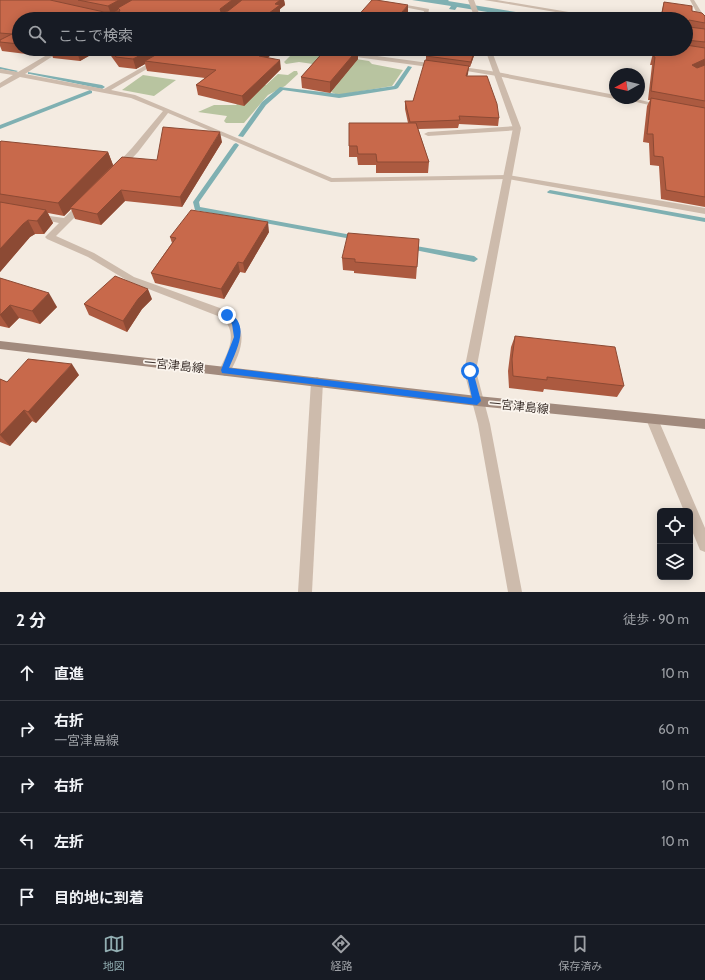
<!DOCTYPE html>
<html lang="ja">
<head>
<meta charset="utf-8">
<style>
	body { margin:0; font-family:Cabin,"Noto Sans JP",sans-serif; background:#242831; color:#f1f3f6 }
	.controls { position:absolute; right:12px; bottom:12px; display:grid; overflow:hidden; border-radius:6px; box-shadow:0 2px 10px #0003 }
	.controls button { width:36px; height:36px; display:grid; place-items:center; padding:0; border:0; border-bottom:1px solid #363941; background:#171b24; color:#f1f3f6; font:20px sans-serif }
	.compass { position:absolute; left:609px; top:68px; width:36px; height:36px; border-radius:50%; background:#171b24; box-shadow:0 2px 10px #0003; rotate:262deg }
	.stop { position:absolute; width:12px; height:12px; margin:-9px; border:3px solid #1a73e8; border-radius:50%; background:#fff }
	.stop.end { background:#1a73e8; border-color:#fff; box-shadow:0 1px 4px #0008 }
	.list { margin:0; padding:0; list-style:none }
	h2 { display:flex; justify-content:space-between; align-items:center; height:52px; margin:0; padding:0 16px; font-size:17px }
	h2 small { font-size:13px; font-weight:400; color:#9ea1a6 }
	.list li { display:grid; grid-template-columns:26px 1fr auto; gap:12px; align-items:center; box-sizing:border-box; height:56px; padding:0 16px; border-top:1px solid #363941 }
	.list b { display:block; font-size:15px; white-space:nowrap }
	.list p { margin:0; font-size:13px; white-space:nowrap; color:#9ea1a6 }
	.list em { font-size:13px; font-style:normal; color:#9ea1a6 }
	.icon { flex:none; width:22px; height:22px; fill:none; stroke:currentColor; stroke-width:2; stroke-linecap:round; stroke-linejoin:round }
	.map { position:relative; flex:none; width:705px; height:592px; overflow:hidden }
	.search { position:absolute; background:#171b24; box-shadow:0 2px 10px #0003; left:12px; right:12px; top:12px; height:44px; display:flex; align-items:center; gap:10px; box-sizing:border-box; padding:0 14px; border-radius:22px; color:#9ea1a6; font-size:15px }
	.sheet { height:332px; background:#171b24 }
	nav { display:flex; justify-content:space-around; align-items:center; box-sizing:border-box; height:56px; border-top:1px solid #363941; background:#171b24; font-size:11px; color:#9ea1a6 }
	nav a { display:grid; justify-items:center; gap:2px }
	nav .on { color:#92aeb2 }
	.map>svg:first-child { display:block }
</style>
</head>
<body>
<div class="map">
<svg width="705" height="592" viewBox="0 0 705 592">
	<rect width="100%" height="100%" fill="#f4ebe1"/>
	<g fill="#b8c4a0">
		<polygon points="296,50 369,61 372,64 403,70 392,86 338,95 331,92 339,82 306,76 313,64 299,62 286,64 284,62"/>
		<polygon points="294,71 297,71 298,74 285,86 268,95 244,123 226,123 224,121 227,116 198,112 214,105 236,105 260,84 266,85 278,74 288,75"/>
		<polygon points="143,75 176,80 154,96 122,90"/>
	</g>
	<polygon fill="#7fb0b2" points="412,0 449,0 448,1 560,19 529,19 457,7 455,10 449,9 451,6"/>
	<g fill="none" stroke-linecap="round" stroke-linejoin="round">
		<g fill="#7fb0b2" fill-rule="evenodd">
			<polygon points="408,66 412,67 398,88 396,89 339,98 283,90 266,105 243,137 238,136 262,102 280,87 339,94 394,86"/>
			<polygon points="0,67 18,71 16,72 0,69"/>
			<polygon points="28,72 102,85 105,87 102,89 30,74 28,74"/>
			<polygon points="90,90 92,91 92,93 0,129 0,125"/>
			<polygon points="236,143 239,145 199,202 200,207 357,236 361,238 360,240 357,240 195,210 193,202 234,144"/>
			<polygon points="550,190 705,218 705,222 548,193 547,192"/>
			<polygon points="407,245 410,245 474,256 478,259 474,262 410,249 407,249 406,247"/>
		</g>
		<polygon fill="#cdbbac" fill-rule="evenodd" points="517,126 520,126 520,130 428,136 424,134 428,132"/>
		<g fill="#cdbbac" fill-rule="evenodd">
			<polygon points="368,0 379,0 429,9 428,15 433,19 427,19 423,16 424,11"/>
			<polygon points="484,0 497,0 610,19 597,19"/>
			<polygon points="690,0 694,0 705,18 705,25 702,23"/>
			<polygon points="57,49 64,49 25,74 104,89 174,49 181,49 111,90 135,95 332,178 508,175 705,208 705,214 508,179 331,182 168,113 138,152 122,169 116,169 116,165 132,148 163,111 131,98 20,77 0,88 0,83 13,75 0,73 0,69 18,72"/>
			<polygon points="310,49 326,49 436,64 439,66 436,68 313,51"/>
			<polygon points="456,66 497,72 615,95 615,98 618,98 615,99 497,76 454,69 454,67"/>
			<polygon points="619,98 632,98 665,106 662,108"/>
			<path d="M 83,201 L 86,202 L 86,206 L 56,236 L 94,253 L 134,277 L 231,312 C 249,333 241,352 229,374 L 225,376 L 221,374 L 219,371 C 227,352 239,336 223,318 L 128,281 L 88,257 L 47,239 L 45,237 L 59,223 L 35,218 L 34,216 L 35,214 L 64,218 L 80,202 Z"/>
			<polygon points="317,377 321,379 323,382 312,592 298,592 311,382 313,379"/>
			<polygon points="652,414 656,415 658,419 705,528 705,552 700,550 690,526 690,511 684,511 646,419 648,415"/>
		</g>
		<g fill="#cdbbac" fill-rule="evenodd">
			<polygon points="468,0 474,0 481,19 475,19"/>
			<polygon points="485,49 491,49 521,128 476,371 490,424 522,592 508,592 478,424 464,371 513,128"/>
		</g>
		<polygon fill="#a18a7d" fill-rule="evenodd" points="0,341 477,396 705,419 705,429 477,406 0,349"/>
	</g>
	<g fill="#ac5a40">
		<polygon points="0,0 284,0 285,5 280,9 280,14 273,19 19,19 19,49 101,49 80,61 53,58 51,51 42,56 2,51 0,46"/>
		<polygon points="664,2 705,16 705,207 661,199 659,166 650,165 649,143 643,142 647,106 650,100 648,100 652,65 650,65 654,49 686,49 686,19 660,19 662,10"/>
		<polygon points="106,49 276,49 268,58 281,69 244,106 198,95 196,85 205,78 147,71 145,64 136,69 119,67"/>
		<polygon points="326,49 376,49 373,53 358,51 358,59 330,93 302,88 301,77"/>
		<polygon points="476,50 470,67 469,67 467,76 499,118 498,126 459,124 458,128 418,129 429,162 428,173 376,173 376,165 358,165 357,157 349,157 349,123 408,123 405,109 405,101 413,101 426,60 426,56"/>
		<polygon points="0,142 108,152 113,165 157,160 222,142 182,207 125,201 101,225 75,219 71,209 64,216 48,213 53,223 44,234 35,234 30,237 0,272"/>
		<polygon points="269,232 245,273 240,272 224,299 155,283 151,273 172,243 170,237"/>
		<polygon points="419,239 416,279 354,273 354,271 343,270 342,258"/>
		<polygon points="0,278 57,307 40,324 19,318 9,328 0,326"/>
		<polygon points="152,299 142,309 127,332 89,315 84,304"/>
		<polygon points="515,336 624,386 617,397 544,389 543,392 509,388 508,371 511,347"/>
		<polygon points="79,375 36,423 32,421 10,446 0,442 0,379 7,382"/>
	</g>
	<g fill="#8c4a34">
		<polygon points="119,0 136,0 118,8 118,10 111,14 108,6"/>
		<polygon points="232,0 244,0 221,18 220,9"/>
		<polygon points="280,0 284,0 285,5 280,9 280,14 273,19 265,19 265,16 275,4"/>
		<polygon points="408,5 408,12 401,19 396,19"/>
		<polygon points="39,49 50,49 51,51 42,56"/>
		<polygon points="82,49 101,49 80,61 77,52"/>
		<polygon points="152,49 171,49 145,61 145,64 136,69 133,59"/>
		<polygon points="266,49 276,49 260,66 259,56"/>
		<polygon points="358,49 358,59 330,93 330,82"/>
		<polygon points="373,49 376,49 373,53"/>
		<polygon points="475,49 476,49 476,50 470,67 471,62"/>
		<polygon points="705,59 705,65 689,73 692,65"/>
		<polygon points="280,60 281,69 244,106 242,96"/>
		<polygon points="469,66 468,74 465,83 466,76"/>
		<polygon points="220,132 222,142 182,207 180,197"/>
		<polygon points="108,152 113,165 70,208 71,209 64,216 58,203"/>
		<polygon points="121,190 125,201 101,225 97,214"/>
		<polygon points="46,210 53,223 44,234 37,221"/>
		<polygon points="28,220 35,234 30,237 0,272 0,249 23,224"/>
		<polygon points="268,222 269,232 245,273 243,263"/>
		<polygon points="238,262 240,272 224,299 221,289"/>
		<polygon points="148,289 152,299 142,309 127,332 123,321 138,299"/>
		<polygon points="49,293 57,307 40,324 32,311"/>
		<polygon points="10,305 19,318 9,328 0,315"/>
		<polygon points="72,364 79,375 36,423 28,412"/>
		<polygon points="24,410 32,421 10,446 0,435"/>
	</g>
	<g fill="#c8694b" stroke="#8c4a34">
		<polygon points="0,0 50,0 104,12 119,12 120,10 118,8 132,0 232,0 220,9 221,12 228,11 242,0 280,0 275,4 280,5 265,16 273,18 271,19 19,19 19,44 0,42 0,40 12,34 0,33"/>
		<polygon points="78,0 119,0 108,6"/>
		<polygon points="372,0 376,0 408,5 396,19 355,19"/>
		<polygon points="664,2 692,6 692,11 702,13 705,16 705,23 689,20 688,21 689,27 705,29 705,42 686,40 686,19 661,19"/>
		<polygon points="686,45 705,48 705,59 692,65 697,68 705,65 705,101 651,91 655,57 653,56 655,49 686,49"/>
		<polygon points="55,49 82,49 77,52"/>
		<polygon points="110,49 152,49 133,59 116,57"/>
		<polygon points="166,49 266,49 259,56 280,60 242,96 196,85 216,70 145,61"/>
		<polygon points="326,49 358,49 330,82 301,77"/>
		<polygon points="428,49 475,49 471,62 426,56"/>
		<polygon points="425,60 469,66 466,76 487,76 497,104 499,118 459,116 460,120 410,122 405,101 413,101"/>
		<polygon points="651,98 705,108 705,197 666,190 663,157 654,156 653,134 647,134"/>
		<polygon points="349,123 416,123 429,162 377,162 376,154 358,154 357,146 349,146"/>
		<polygon points="163,127 220,132 180,197 121,190 97,214 70,208 122,157 157,160"/>
		<polygon points="1,141 108,152 58,203 0,194 0,142"/>
		<polygon points="0,202 46,210 37,221 28,220 23,224 0,249"/>
		<polygon points="191,210 268,222 243,263 238,262 221,289 151,273 176,238 170,237"/>
		<polygon points="348,233 419,239 417,267 355,262 355,259 342,258"/>
		<polygon points="115,276 148,289 138,299 123,321 84,304"/>
		<polygon points="0,278 49,293 32,311 10,305 0,315"/>
		<polygon points="515,336 615,347 624,386 547,377 547,380 513,376 512,359"/>
		<polygon points="28,359 72,364 28,412 24,410 0,435 0,379 7,382"/>
	</g>
	<path fill="#1a73e8" d="M 227,312 C 252,323 236,351 229,368 L 472,398 L 466,371 L 470,368 L 473,371 L 481,401 L 477,405 L 222,373 L 221,370 L 234,337 L 232,324 L 224,315 Z"/>
	<g text-anchor="middle" dominant-baseline="central" stroke-width="3.5" stroke-linejoin="round" paint-order="stroke">
		<g font-size="12" fill="#3b302b" stroke="#fbf5ee">
			<text transform="translate(174 365) rotate(6)">一宮津島線</text>
			<text transform="translate(519 406) rotate(6)">一宮津島線</text>
		</g>
	</g>
</svg>
<div class="controls">
<button><svg class="icon" aria-label="locate" viewBox="0 0 24 24"><circle cx="12" cy="12" r="6"/><path d="M12 2v4M12 18v4M2 12h4M18 12h4"/></svg></button>
<button><svg class="icon" aria-label="layers" viewBox="0 0 24 24"><path d="M12 4l9 5-9 5-9-5zM3 14l9 5 9-5"/></svg></button>
</div>
<svg class="compass" viewBox="-18 -18 36 36"><path d="M0-13l5 13h-10z" fill="#e53935"/><path d="M0 13l5-13h-10z" fill="#9ea1a6"/></svg>
<div class="stop" style="left:470px;top:371px"></div>
<div class="stop end" style="left:227px;top:315px"></div>
<div class="search"><svg class="icon" aria-label="search" viewBox="0 0 24 24"><circle cx="10" cy="10" r="6"/><path d="M15 15l6 6"/></svg>ここで検索</div>
</div>
<section class="sheet">
<h2>2 分<small>徒歩 · 90 m</small></h2>
<ul class="list">
<li><svg class="icon" aria-label="ahead" viewBox="0 0 24 24"><path d="M12 20V5M6 11l6-6 6 6"/></svg><div><b>直進</b></div><em>10 m</em></li>
<li><svg class="icon" aria-label="right" viewBox="0 0 24 24"><path d="M7 20v-9h11M14 6l5 5-5 5"/></svg><div><b>右折</b><p>一宮津島線</p></div><em>60 m</em></li>
<li><svg class="icon" aria-label="right" viewBox="0 0 24 24"><path d="M7 20v-9h11M14 6l5 5-5 5"/></svg><div><b>右折</b></div><em>10 m</em></li>
<li><svg class="icon" aria-label="left" viewBox="0 0 24 24"><path d="M17 20v-9H6M10 6l-5 5 5 5"/></svg><div><b>左折</b></div><em>10 m</em></li>
<li><svg class="icon" aria-label="arrive" viewBox="0 0 24 24"><path d="M6 21V4h12l-3 4 3 4H6"/></svg><div><b>目的地に到着</b></div></li>
</ul>
</section>
<nav>
<a class="on"><svg class="icon" aria-label="map" viewBox="0 0 24 24"><path d="M3 6l6-2 6 2 6-2v14l-6 2-6-2-6 2zM9 4v14M15 6v14"/></svg>地図</a>
<a><svg class="icon" aria-label="directions" viewBox="0 0 24 24"><path d="M12 3l9 9-9 9-9-9zM9 14v-3h6M13 9l2 2-2 2"/></svg>経路</a>
<a><svg class="icon" aria-label="saved" viewBox="0 0 24 24"><path d="M7 4h10v16l-5-4-5 4z"/></svg>保存済み</a>
</nav>
</body>
</html>
